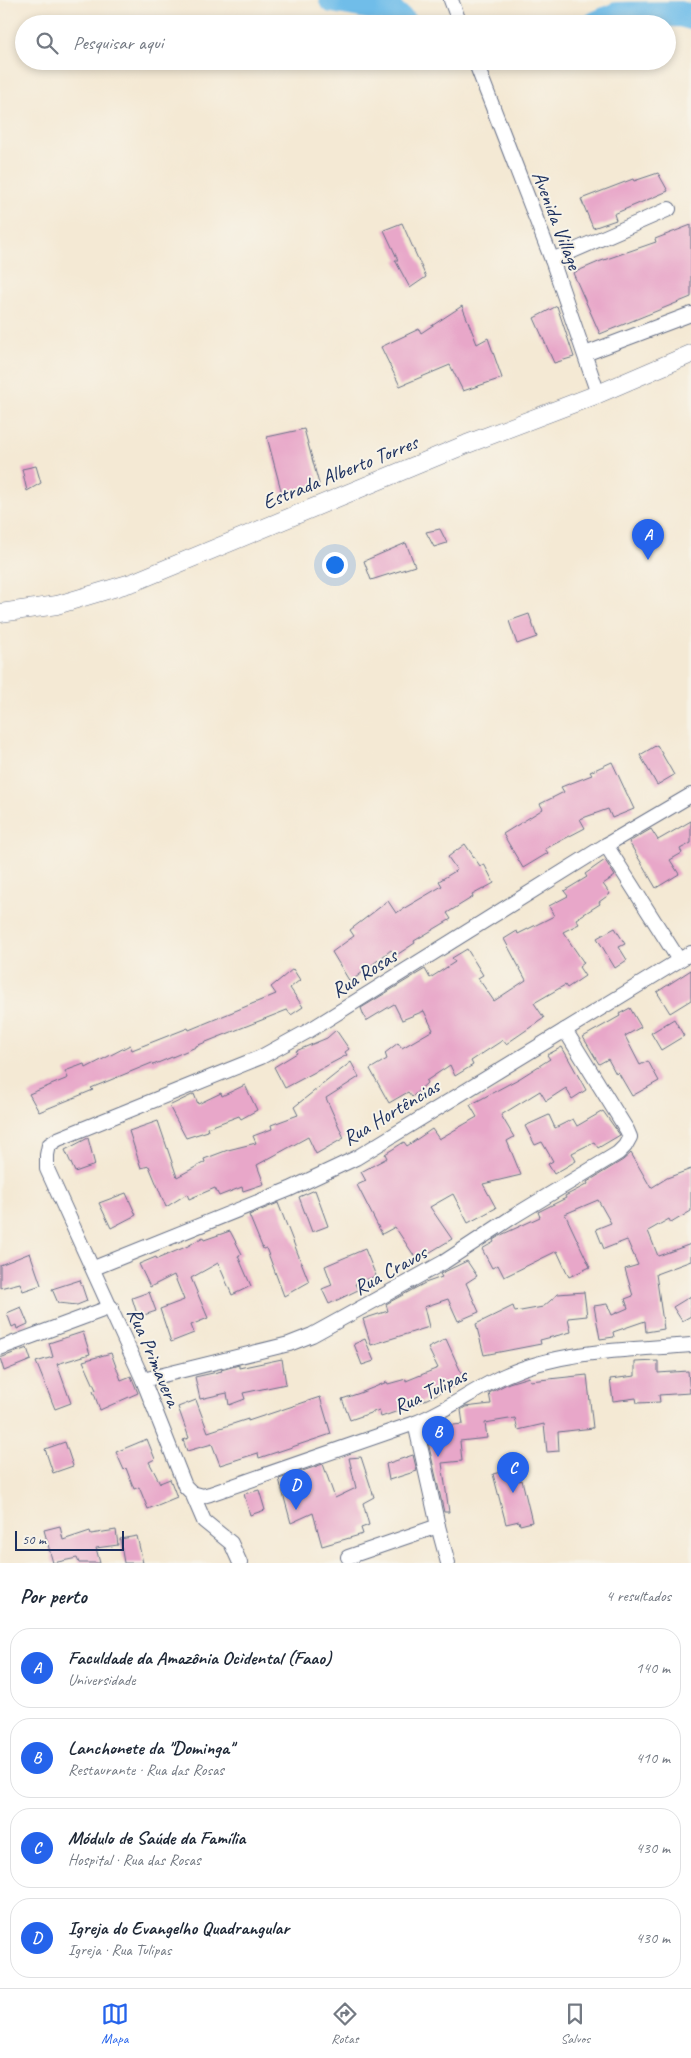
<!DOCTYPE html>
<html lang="pt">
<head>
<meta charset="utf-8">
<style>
	body { margin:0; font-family:Caveat,sans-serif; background:#f6f6f7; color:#1f2937 }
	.scale { position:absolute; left:15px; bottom:12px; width:109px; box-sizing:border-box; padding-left:5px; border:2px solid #1b2f5e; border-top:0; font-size:14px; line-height:18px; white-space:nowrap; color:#1b2f5e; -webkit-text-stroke:4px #f7f3e8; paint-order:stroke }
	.you { position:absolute; left:334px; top:564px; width:18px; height:18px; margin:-12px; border:4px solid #fff; border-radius:50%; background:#1a73e8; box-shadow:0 0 0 8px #1a73e833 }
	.badge { display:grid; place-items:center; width:32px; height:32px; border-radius:50%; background:#2563eb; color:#fff; font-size:16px; font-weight:700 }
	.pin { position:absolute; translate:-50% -41px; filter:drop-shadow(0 1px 2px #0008) }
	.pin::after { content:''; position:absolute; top:26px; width:18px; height:15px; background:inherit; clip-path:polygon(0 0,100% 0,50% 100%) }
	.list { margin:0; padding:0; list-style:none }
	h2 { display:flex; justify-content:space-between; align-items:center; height:65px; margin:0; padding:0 20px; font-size:21px }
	h2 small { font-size:16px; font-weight:400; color:#747a83 }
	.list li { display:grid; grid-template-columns:32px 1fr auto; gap:15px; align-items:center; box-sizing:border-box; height:80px; margin:0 10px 10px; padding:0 10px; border:1px solid #e0e1e3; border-radius:20px }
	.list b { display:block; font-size:19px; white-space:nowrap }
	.list p { margin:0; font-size:16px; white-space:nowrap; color:#747a83 }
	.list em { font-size:16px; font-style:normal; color:#747a83 }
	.icon { flex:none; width:28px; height:28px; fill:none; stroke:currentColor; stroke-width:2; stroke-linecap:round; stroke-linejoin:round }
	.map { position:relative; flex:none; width:691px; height:1563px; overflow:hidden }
	.search { position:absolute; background:#fff; box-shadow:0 2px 8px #0003; left:15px; right:15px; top:15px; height:55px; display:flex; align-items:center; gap:12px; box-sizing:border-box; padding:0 18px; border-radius:28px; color:#747a83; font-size:19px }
	.sheet { height:425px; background:#fff }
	nav { display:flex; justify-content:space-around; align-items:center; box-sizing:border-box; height:70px; border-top:1px solid #e0e1e3; background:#fff; font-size:14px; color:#747a83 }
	nav a { display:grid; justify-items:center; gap:2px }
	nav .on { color:#2563eb }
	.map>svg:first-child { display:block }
</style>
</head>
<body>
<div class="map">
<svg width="691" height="1563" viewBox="0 0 691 1563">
	<rect width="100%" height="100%" fill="#f7f3e8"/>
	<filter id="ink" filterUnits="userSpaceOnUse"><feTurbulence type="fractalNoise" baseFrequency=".02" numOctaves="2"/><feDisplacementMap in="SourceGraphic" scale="10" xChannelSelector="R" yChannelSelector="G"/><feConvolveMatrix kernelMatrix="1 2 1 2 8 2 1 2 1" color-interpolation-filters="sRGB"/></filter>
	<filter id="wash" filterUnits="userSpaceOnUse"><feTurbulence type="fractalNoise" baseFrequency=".0096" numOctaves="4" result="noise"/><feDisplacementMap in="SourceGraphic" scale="20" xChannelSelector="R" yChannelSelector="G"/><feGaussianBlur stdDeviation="1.12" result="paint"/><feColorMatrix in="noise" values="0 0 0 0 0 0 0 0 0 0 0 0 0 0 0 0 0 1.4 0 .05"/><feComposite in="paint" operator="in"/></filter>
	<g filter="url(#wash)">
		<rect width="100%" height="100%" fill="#f4e9d4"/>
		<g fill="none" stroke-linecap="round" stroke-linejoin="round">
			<g stroke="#6fbde9" stroke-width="26">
				<polyline points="332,0 390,10 406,24"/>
				<polyline points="596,24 617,15 680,14 691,17"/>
			</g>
		</g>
		<g id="blocks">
			<g fill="#e8a7c9">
				<polygon points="658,173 668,191 614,214 616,220 593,228 581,199 633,179 634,181"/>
				<polygon points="402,223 426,277 410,288 395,260 398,260 384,230"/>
				<polygon points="691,225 691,297 600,334 573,273 601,261 656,242 655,239"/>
				<polygon points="462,306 477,344 488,338 502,378 463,391 450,365 400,386 381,347 419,329 421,333"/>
				<polygon points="557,306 574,357 554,363 534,318"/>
				<polygon points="304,429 319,484 282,494 267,437"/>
				<polygon points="36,466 41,483 27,491 22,469"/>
				<polygon points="440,529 447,543 434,547 426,532"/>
				<polygon points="406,543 415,566 371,580 364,561"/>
				<polygon points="529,614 537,637 517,644 509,621"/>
				<polygon points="657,745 674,775 657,785 640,755"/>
				<polygon points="612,762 634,809 612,818 608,809 580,819 585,828 545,849 548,853 523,868 503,834 543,809 540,804 564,792 561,787 592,775 590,772"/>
				<polygon points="691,821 691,843 680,849 682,853 670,860 679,874 656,888 629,842 651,829 658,840"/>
				<polygon points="465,844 480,866 484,864 494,883 472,895 473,897 447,913 451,919 414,941 415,943 395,956 391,950 350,982 332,952 354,936 350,930 388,901 396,913 442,886 439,881 457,870 448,857"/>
				<polygon points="605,860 615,876 603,884 610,894 599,902 600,904 576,919 579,924 563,932 584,963 579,967 585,976 567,988 565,985 534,1003 544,1018 506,1044 503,1040 471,1061 473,1065 455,1076 450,1065 426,1081 427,1083 412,1097 408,1092 389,1103 370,1069 387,1059 385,1053 398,1043 402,1048 433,1030 424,1011 402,1020 394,1004 366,1021 361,1008 425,969 430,978 455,962 452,958 467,949 483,975 478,978 494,1001 526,980 504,939 517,931 518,934 554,916 549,906 568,896 564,891 587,877 585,874"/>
				<polygon points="615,928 625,944 619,947 627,960 615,968 597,938"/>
				<polygon points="293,969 300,980 290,988 303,1007 291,1015 287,1010 196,1046 196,1047 153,1065 152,1063 91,1088 93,1090 39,1112 29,1094 68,1078 65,1071 84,1064 86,1068 130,1045 132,1050 188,1028 189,1030 276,994 271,987"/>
				<polygon points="691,970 691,1000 670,1013 657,992"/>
				<polygon points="630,1008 641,1027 625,1036 640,1065 648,1061 659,1081 632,1096 618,1072 616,1074 608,1059 599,1064 583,1037 620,1016 619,1014"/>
				<polygon points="674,1019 684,1036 661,1050 651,1033"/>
				<polygon points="336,1030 349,1049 345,1052 347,1055 285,1088 274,1067 297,1053 296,1051 327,1038"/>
				<polygon points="562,1047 586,1090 572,1099 566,1088 546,1101 540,1091 501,1115 514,1137 507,1141 521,1175 483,1184 496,1208 468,1223 453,1194 430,1207 452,1239 417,1260 395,1227 382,1234 357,1185 366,1181 361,1172 387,1158 385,1154 404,1142 407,1146 432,1129 439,1139 477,1117 470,1105 520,1078 550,1059 547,1055"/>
				<polygon points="351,1062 359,1077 326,1098 344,1138 316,1154 308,1137 257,1165 264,1184 243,1191 242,1187 219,1196 215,1188 189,1199 187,1194 166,1207 149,1166 141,1168 129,1131 158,1121 177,1177 205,1162 204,1159 228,1150 256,1143 253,1136 272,1129 271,1125 298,1115 294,1107"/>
				<polygon points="245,1085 257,1110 241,1119 239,1116 207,1128 208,1131 186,1138 169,1106 194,1094 198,1104 221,1093 222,1096"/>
				<polygon points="603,1111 620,1135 598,1148 594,1142 572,1153 576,1161 554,1174 548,1164 553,1161 542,1142 535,1145 525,1126 549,1115 555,1128 573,1119 577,1126"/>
				<polygon points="88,1138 95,1165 75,1172 65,1150"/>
				<polygon points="631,1153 651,1188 667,1178 691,1169 691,1211 671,1223 669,1219 648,1231 658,1256 691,1244 691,1261 656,1274 664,1329 646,1332 645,1321 613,1332 614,1337 600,1339 594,1306 607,1304 612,1315 628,1308 625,1299 633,1296 625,1269 638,1265 627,1240 604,1249 596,1229 611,1223 598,1200 565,1214 590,1267 569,1277 557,1251 504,1277 498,1265 492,1268 482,1249 494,1242 493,1240 501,1235 540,1217 538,1212 566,1198 565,1196 588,1184 587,1182 623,1160"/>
				<polygon points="315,1190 328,1226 312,1232 299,1197"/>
				<polygon points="126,1193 136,1215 111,1228 99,1203"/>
				<polygon points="278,1203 309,1282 284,1296 266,1248 263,1249 249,1215"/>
				<polygon points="230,1231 242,1254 238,1256 251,1286 232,1295 218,1263 191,1278 208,1318 191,1325 194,1333 171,1342 160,1309 184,1300 183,1297 174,1275 150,1287 139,1264 156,1257 157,1259 188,1246 203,1237 204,1240"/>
				<polygon points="365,1249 376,1276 355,1284 358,1290 329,1304 322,1289 332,1285 325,1266"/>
				<polygon points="30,1253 41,1285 23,1291 20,1283 0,1288 0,1265"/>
				<polygon points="467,1261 477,1276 466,1283 479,1312 458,1321 448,1299 424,1307 429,1327 371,1345 363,1319 388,1311 386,1304 425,1283 442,1277 440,1274"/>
				<polygon points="80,1280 87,1301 77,1305 58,1303 52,1289"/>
				<polygon points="149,1292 156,1311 138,1317 132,1298"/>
				<polygon points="584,1292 587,1316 568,1318 571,1332 540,1340 541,1344 484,1355 476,1324 513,1306 515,1312 543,1307 558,1294"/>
				<polygon points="691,1296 691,1316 682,1321 673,1307"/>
				<polygon points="21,1307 28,1324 17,1329 16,1325 12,1327 7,1313"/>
				<polygon points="83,1332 90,1354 57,1364 71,1403 55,1409 36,1362 53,1357 49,1343"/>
				<polygon points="365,1339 374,1361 362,1365 354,1344"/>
				<polygon points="446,1339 465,1381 410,1407 381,1417 379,1410 350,1420 342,1399 360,1393 387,1382 388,1384 406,1379 406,1381 438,1368 428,1348"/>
				<polygon points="27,1348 31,1360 4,1371 0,1358"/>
				<polygon points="111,1353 121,1380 131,1376 138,1393 100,1410 93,1391 96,1390 83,1361"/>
				<polygon points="282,1359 286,1384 243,1393 245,1399 229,1405 227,1393 200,1399 195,1377 222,1371 221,1370 239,1365 239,1368"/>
				<polygon points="658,1361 658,1373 688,1371 690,1393 659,1395 660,1402 637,1403 636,1398 613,1401 610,1379 635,1376 635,1362"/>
				<polygon points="587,1375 593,1428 558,1432 559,1451 547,1452 544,1424 518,1430 515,1418 485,1423 487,1438 460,1441 462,1461 442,1463 449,1512 444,1512 427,1438 445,1435 444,1426 463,1424 461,1410 465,1407 491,1404 489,1393 509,1383 529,1377 530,1381"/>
				<polygon points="320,1397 331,1434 259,1458 258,1453 220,1465 212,1444 187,1451 183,1440 189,1438 178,1407 196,1400 208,1432 248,1419 248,1421"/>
				<polygon points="147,1439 155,1459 149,1462 160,1483 170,1479 177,1497 148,1509 139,1487 134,1489 126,1468 124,1470 116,1452"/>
				<polygon points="65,1442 73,1466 53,1473 45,1449"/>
				<polygon points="413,1455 417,1471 389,1480 386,1464"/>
				<polygon points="361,1457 374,1497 363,1503 369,1525 361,1528 363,1534 322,1546 313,1513 291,1523 279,1479 323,1464 335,1498 356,1488 349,1458"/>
				<polygon points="516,1468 519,1481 522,1480 532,1522 520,1525 519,1521 506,1524 493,1474"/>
				<polygon points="259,1490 265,1510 250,1515 244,1494"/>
				<polygon points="60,1526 63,1540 90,1531 91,1534 116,1530 118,1545 96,1548 100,1563 79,1563 77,1558 53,1563 44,1530"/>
				<polygon points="137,1536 143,1563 124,1563 120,1539"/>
			</g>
		</g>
	</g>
	<g filter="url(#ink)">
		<use href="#blocks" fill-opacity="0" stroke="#677087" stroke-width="1"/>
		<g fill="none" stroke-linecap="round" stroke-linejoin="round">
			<g stroke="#677087" stroke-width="16">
				<g id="minor">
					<polyline points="451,0 460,24"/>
					<polyline points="475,61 552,260 598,394"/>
					<polyline points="552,260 669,209"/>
					<polyline points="585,354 691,314"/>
					<polyline points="606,845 679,960"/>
					<polyline points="94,1268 290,1189 356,1158 691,953"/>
					<polyline points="0,1348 111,1307"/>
					<polyline points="143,1380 289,1344 312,1335 444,1262 514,1216 618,1153 625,1146 630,1137 627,1130 565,1030"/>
					<polyline points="415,1423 438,1526 448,1563"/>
					<path d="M 192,1493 L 203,1496 L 210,1494 L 415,1423 C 447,1411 474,1389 506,1375 C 563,1350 630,1350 691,1345"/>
					<polyline points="348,1557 438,1526"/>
					<polyline points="240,1563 231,1543 204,1521 192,1493 185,1486 143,1380 47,1169 47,1155 49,1145 58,1139 261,1057 310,1030 606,845 691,795"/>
				</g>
			</g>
			<g stroke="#677087" stroke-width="19">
				<polyline id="tertiary" points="0,613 57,605 134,582 467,444 598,394 691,354"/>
			</g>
			<use href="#minor" stroke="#fff" stroke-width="14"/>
			<use href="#tertiary" stroke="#fff" stroke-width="18"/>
		</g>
	</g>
	<g text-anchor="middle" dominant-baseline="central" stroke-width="4" stroke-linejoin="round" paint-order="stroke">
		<g font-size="21" fill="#1b2f5e" stroke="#f7f3e8">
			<text transform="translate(557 220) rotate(69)">Avenida Village</text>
			<text transform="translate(340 472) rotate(-22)">Estrada Alberto Torres</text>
			<text transform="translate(364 973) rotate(-32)">Rua Rosas</text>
			<text transform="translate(391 1112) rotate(-31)">Rua Hortências</text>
			<text transform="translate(390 1270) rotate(-29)">Rua Cravos</text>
			<text transform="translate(154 1357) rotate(67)">Rua Primavera</text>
			<text transform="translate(430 1391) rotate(-26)">Rua Tulipas</text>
		</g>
	</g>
</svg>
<div class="scale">50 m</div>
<div class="you"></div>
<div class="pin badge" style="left:648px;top:560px">A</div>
<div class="pin badge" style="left:438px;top:1457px">B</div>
<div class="pin badge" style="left:513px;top:1493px">C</div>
<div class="pin badge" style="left:296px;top:1510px">D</div>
<div class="search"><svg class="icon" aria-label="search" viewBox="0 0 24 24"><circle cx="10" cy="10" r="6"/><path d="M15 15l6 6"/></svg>Pesquisar aqui</div>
</div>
<section class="sheet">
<h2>Por perto<small>4 resultados</small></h2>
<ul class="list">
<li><span class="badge">A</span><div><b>Faculdade da Amazônia Ocidental (Faao)</b><p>Universidade</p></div><em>140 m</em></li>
<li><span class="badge">B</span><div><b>Lanchonete da &quot;Dominga&quot;</b><p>Restaurante · Rua das Rosas</p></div><em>410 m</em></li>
<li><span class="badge">C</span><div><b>Módulo de Saúde da Família</b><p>Hospital · Rua das Rosas</p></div><em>430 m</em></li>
<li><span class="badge">D</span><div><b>Igreja do Evangelho Quadrangular</b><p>Igreja · Rua Tulipas</p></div><em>430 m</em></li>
</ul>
</section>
<nav>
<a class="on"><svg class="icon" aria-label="map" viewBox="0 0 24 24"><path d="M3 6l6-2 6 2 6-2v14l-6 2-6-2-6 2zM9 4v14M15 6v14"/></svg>Mapa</a>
<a><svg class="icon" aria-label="directions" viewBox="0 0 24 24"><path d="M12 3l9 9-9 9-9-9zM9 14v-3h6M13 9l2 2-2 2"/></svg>Rotas</a>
<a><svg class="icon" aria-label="saved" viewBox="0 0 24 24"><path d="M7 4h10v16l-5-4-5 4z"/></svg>Salvos</a>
</nav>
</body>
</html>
